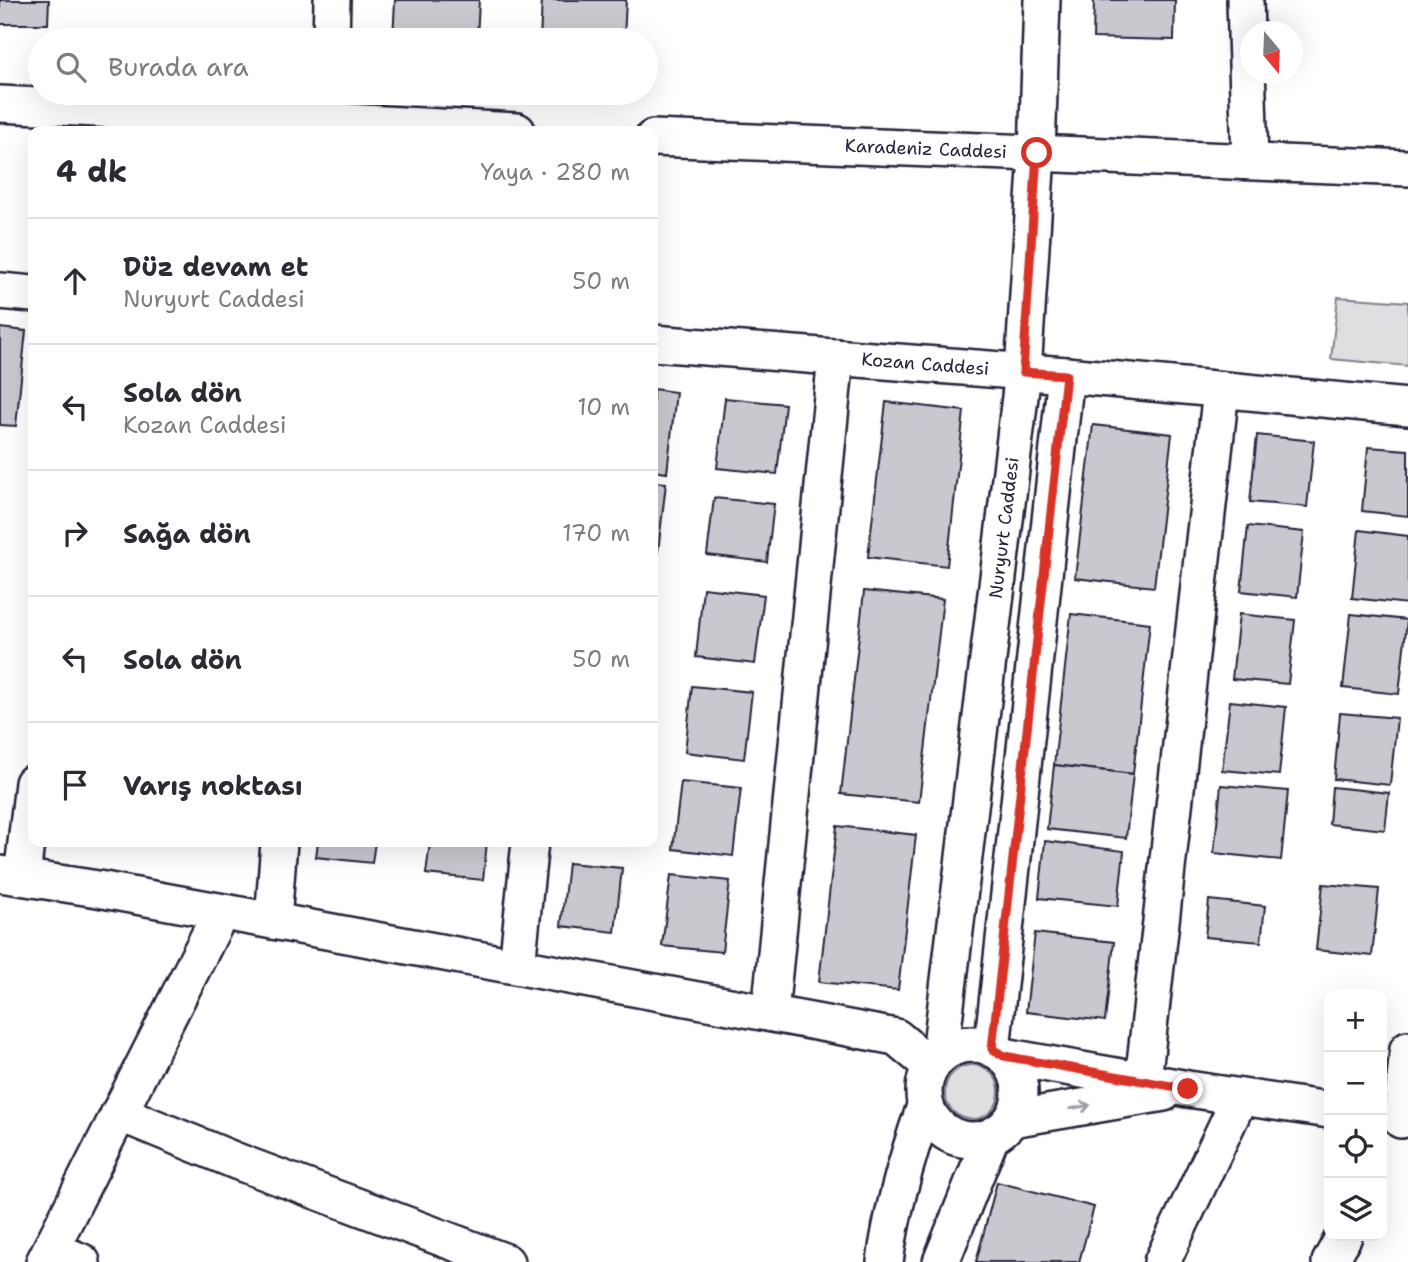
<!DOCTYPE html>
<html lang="tr">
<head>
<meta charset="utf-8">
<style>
	body { margin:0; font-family:"Shantell Sans",sans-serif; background:#f7f7f7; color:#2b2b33 }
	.controls { position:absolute; right:21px; bottom:21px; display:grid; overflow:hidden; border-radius:14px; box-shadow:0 7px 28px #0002 }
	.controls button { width:63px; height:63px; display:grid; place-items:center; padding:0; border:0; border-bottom:2px solid #e1e1e2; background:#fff; color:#2b2b33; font:35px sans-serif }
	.compass { position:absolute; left:1240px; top:21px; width:63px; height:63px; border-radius:50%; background:#fff; box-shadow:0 7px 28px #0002; rotate:161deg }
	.stop { position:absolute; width:21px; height:21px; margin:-16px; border:5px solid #d93025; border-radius:50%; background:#fff }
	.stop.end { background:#d93025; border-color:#fff; box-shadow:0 2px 7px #0008 }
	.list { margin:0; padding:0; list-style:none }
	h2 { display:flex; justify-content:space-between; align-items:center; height:91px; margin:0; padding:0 28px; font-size:30px }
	h2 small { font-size:23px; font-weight:400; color:#7c7c81 }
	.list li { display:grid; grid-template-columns:46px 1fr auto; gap:21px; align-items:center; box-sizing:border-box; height:126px; padding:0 28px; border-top:2px solid #e1e1e2 }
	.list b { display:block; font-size:26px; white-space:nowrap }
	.list p { margin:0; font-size:23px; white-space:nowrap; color:#7c7c81 }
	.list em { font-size:23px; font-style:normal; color:#7c7c81 }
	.icon { flex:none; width:38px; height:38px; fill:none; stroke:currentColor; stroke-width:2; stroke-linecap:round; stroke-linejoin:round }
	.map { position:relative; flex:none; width:1408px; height:1262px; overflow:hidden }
	.search { position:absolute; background:#fff; box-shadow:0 7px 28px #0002; left:28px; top:28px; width:630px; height:77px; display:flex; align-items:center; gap:18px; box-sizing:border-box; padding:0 24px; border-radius:38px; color:#7c7c81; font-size:26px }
	.panel { position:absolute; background:#fff; box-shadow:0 7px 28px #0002; left:28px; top:126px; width:630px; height:721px; border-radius:14px }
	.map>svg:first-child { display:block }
</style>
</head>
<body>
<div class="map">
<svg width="1408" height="1262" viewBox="0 0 1408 1262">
	<rect width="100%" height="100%" fill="#fff"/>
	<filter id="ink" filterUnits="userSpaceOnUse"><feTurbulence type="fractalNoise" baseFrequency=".0143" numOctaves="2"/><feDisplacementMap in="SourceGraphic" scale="14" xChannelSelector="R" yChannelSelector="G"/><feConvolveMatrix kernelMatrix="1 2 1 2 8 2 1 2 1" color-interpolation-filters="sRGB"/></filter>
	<g filter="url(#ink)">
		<g fill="#dfdfe2" stroke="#80808e" stroke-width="2">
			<polygon points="1338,297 1408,302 1408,366 1331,359"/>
			<circle cx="972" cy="1092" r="27"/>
		</g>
		<g fill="#c8c8cf" stroke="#22223b" stroke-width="2">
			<polygon points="0,0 49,0 48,24 0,24"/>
			<polygon points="395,0 479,0 477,40 393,40"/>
			<polygon points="542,0 626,0 624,40 540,40"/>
			<polygon points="1094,0 1175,0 1174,40 1093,38"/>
			<polygon points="0,328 26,331 16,426 0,425"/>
			<polygon points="653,389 676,392 667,473 653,471"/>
			<polygon points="725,398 785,404 777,474 717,468"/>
			<polygon points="886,402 964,411 947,566 868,557"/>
			<polygon points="1093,425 1172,434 1154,587 1075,578"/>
			<polygon points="1257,435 1314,441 1307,507 1250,502"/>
			<polygon points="1368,447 1408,450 1408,516 1362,511"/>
			<polygon points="653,482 666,483 658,552 653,552"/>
			<polygon points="714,498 774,504 767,562 707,555"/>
			<polygon points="1248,526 1304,532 1297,597 1241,591"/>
			<polygon points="1359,530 1408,536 1408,604 1352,598"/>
			<polygon points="703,588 764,595 755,664 696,657"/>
			<polygon points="864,591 943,599 919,802 841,794"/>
			<polygon points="1071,614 1150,623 1133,774 1054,765"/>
			<polygon points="1239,614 1295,620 1288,684 1232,679"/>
			<polygon points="1351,614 1407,620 1399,694 1343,688"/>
			<polygon points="692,686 752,692 744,759 685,752"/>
			<polygon points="1230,701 1286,707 1279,775 1222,770"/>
			<polygon points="1340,713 1397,718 1390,785 1334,779"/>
			<polygon points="1054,765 1133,774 1126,838 1047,829"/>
			<polygon points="681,782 741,788 733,856 673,849"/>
			<polygon points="1221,785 1288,791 1281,860 1214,853"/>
			<polygon points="1332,787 1389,793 1385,830 1329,824"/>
			<polygon points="837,826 916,835 898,990 819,982"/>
			<polygon points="1045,841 1124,851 1118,906 1039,898"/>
			<polygon points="318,842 375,842 372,863 316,857"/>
			<polygon points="430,842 487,842 483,880 426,874"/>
			<polygon points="568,863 622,868 615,932 561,926"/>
			<polygon points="671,875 730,881 722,952 662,946"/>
			<polygon points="1323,884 1379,889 1372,956 1316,950"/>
			<polygon points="1209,900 1265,906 1261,942 1205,937"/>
			<polygon points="1035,933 1114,942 1105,1021 1026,1012"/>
			<polygon points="997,1182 1094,1207 1079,1262 976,1262"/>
		</g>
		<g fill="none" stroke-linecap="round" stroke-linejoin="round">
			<g stroke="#22223b" stroke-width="40">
				<g id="minor">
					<polyline points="1245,0 1250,161"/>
					<polyline points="331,40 332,0"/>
					<polyline points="0,104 517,131"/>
					<polyline points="329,131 330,93"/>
					<path id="s1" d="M 653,138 L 1408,168"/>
					<polyline points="0,291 33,294"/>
					<path id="s2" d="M 653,343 L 1066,375 L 1408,407"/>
					<polyline points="0,874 98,889 273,921 896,1037 931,1066"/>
					<polyline points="22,877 33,783"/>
					<polyline points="273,921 279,842"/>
					<polyline points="517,966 530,842"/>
					<polyline points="770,1013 836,357"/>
					<circle cx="972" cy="1092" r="48"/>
					<polyline points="992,1049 1066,375"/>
					<path id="s3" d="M 940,1054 L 1023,372 L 1037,154 L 1042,0"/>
					<polyline points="1004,1056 1188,1089 1329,1110"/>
					<polyline points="1143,1081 1221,390"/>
					<polyline points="119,1113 236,1161 506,1262"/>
					<polyline points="1012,1119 1164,1093"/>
					<polyline points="1401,1120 1408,1049"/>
					<polyline points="51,1249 82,1262"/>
					<polyline points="44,1262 221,912"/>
					<path d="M 885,1262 C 892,1208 907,1157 925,1106"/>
					<polyline points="941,1262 991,1137"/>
					<polyline points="1162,1262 1240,1097"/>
					<polyline points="1330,1262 1344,1236"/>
				</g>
			</g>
			<use href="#minor" stroke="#fff" stroke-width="35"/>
		</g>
		<defs><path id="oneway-shaft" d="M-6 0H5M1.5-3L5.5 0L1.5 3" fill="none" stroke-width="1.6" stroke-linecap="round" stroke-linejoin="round" transform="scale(1.75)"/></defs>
		<use stroke="#9c9ca7" href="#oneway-shaft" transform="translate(1080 1107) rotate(-10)"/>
	</g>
	<g fill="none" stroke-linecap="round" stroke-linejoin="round" filter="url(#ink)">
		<polyline stroke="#d93025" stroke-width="9" points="1037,153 1023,372 1066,375 992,1049 1004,1056 1188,1089"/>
	</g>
	<g text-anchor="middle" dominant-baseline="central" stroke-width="5" stroke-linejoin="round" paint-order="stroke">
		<g font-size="18" fill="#22223b" stroke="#fff">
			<text stroke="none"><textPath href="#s1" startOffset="273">Karadeniz Caddesi</textPath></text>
			<text stroke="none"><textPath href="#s2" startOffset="273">Kozan Caddesi</textPath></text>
			<text stroke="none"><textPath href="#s3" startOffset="530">Nuryurt Caddesi</textPath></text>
		</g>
	</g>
</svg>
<div class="controls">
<button>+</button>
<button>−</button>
<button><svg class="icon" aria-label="locate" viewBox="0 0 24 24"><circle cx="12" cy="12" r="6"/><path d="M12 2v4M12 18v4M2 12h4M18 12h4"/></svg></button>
<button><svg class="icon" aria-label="layers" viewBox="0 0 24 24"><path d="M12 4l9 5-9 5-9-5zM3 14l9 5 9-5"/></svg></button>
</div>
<svg class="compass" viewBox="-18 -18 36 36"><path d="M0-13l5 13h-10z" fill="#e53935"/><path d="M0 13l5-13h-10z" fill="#7c7c81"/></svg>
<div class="stop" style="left:1037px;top:153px"></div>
<div class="stop end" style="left:1188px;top:1089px"></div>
<div class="search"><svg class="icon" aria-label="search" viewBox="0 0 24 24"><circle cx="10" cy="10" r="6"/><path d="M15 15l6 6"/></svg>Burada ara</div>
<section class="panel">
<h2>4 dk<small>Yaya · 280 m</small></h2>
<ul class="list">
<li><svg class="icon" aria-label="ahead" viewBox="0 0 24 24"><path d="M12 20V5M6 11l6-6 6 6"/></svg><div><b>Düz devam et</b><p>Nuryurt Caddesi</p></div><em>50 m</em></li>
<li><svg class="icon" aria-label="left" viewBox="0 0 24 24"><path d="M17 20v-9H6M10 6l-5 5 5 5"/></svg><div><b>Sola dön</b><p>Kozan Caddesi</p></div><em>10 m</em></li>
<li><svg class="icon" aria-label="right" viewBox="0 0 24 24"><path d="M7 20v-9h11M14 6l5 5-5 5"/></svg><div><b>Sağa dön</b></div><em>170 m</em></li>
<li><svg class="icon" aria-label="left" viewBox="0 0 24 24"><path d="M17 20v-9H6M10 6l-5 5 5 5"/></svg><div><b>Sola dön</b></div><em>50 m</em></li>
<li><svg class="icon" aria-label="arrive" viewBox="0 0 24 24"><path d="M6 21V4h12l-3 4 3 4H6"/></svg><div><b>Varış noktası</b></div></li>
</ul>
</section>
</div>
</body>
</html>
